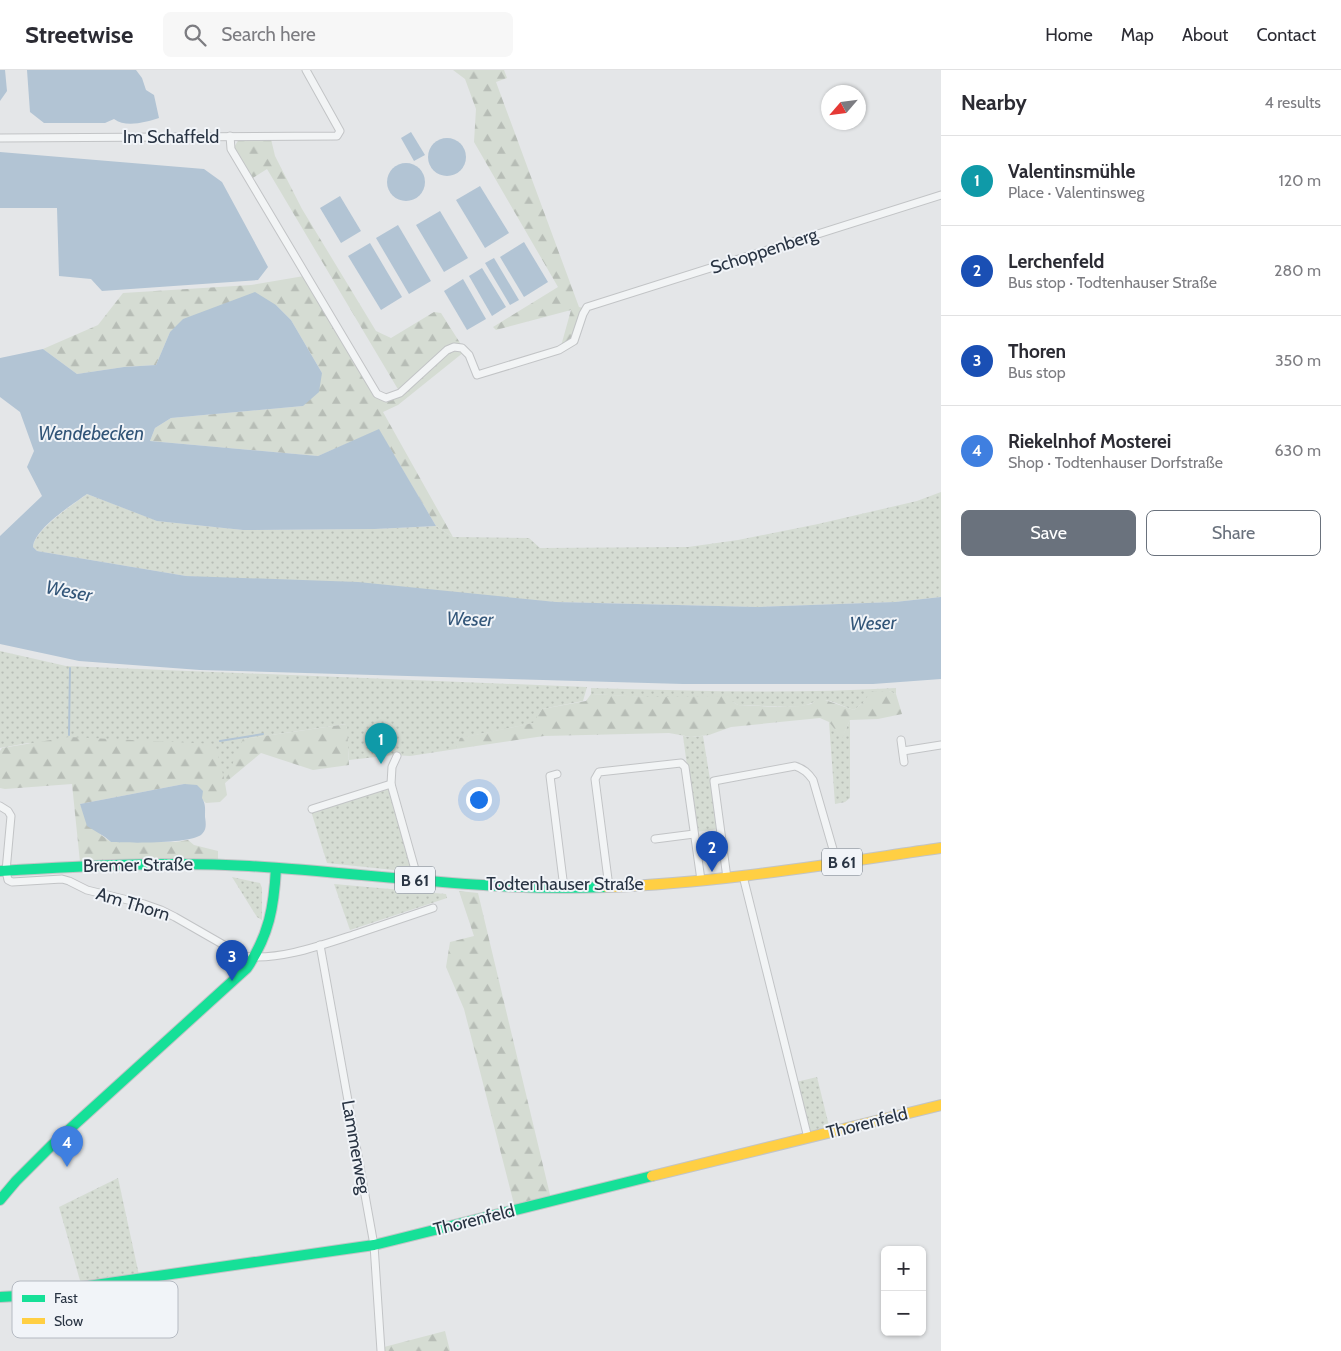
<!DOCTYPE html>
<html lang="en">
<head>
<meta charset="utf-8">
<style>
	body { margin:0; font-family:Cabin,sans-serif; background:#f7f7f7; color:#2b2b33 }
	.controls { position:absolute; right:15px; bottom:15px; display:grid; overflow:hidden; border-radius:8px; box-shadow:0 1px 4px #0004 }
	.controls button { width:45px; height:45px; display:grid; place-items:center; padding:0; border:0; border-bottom:1px solid #e1e1e2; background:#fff; color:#2b2b33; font:25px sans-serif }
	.compass { position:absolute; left:821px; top:15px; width:45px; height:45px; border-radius:50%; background:#fff; box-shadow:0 1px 4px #0004; rotate:242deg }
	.you { position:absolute; left:478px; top:729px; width:18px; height:18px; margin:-12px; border:4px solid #fff; border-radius:50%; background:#1a73e8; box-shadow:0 0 0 8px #1a73e833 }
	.badge { display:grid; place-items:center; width:32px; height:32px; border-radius:50%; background:#6a727d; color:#fff; font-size:16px; font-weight:700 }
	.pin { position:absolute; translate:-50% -41px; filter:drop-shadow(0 1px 2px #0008) }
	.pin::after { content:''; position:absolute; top:26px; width:18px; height:15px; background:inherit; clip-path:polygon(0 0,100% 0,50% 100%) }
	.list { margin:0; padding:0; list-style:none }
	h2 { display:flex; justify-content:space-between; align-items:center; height:65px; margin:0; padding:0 20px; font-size:21px }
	h2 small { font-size:16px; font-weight:400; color:#7c7c81 }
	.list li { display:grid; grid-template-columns:32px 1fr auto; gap:15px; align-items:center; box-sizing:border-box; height:90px; padding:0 20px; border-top:1px solid #e1e1e2 }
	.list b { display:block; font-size:19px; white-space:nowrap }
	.list p { margin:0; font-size:16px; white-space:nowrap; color:#7c7c81 }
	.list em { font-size:16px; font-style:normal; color:#7c7c81 }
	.actions { display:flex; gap:10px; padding:15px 20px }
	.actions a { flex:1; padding:11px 0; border:1px solid #6a727d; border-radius:8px; text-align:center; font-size:18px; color:#6a727d }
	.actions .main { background:#6a727d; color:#fff }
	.icon { flex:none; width:28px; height:28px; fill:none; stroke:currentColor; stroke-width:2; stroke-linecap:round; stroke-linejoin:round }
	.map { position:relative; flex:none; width:941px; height:1281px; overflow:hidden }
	header { display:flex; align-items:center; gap:30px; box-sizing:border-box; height:70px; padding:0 25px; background:#fff; border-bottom:1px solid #e1e1e2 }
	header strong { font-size:24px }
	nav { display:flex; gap:28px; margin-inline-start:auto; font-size:18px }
	.search { width:350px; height:45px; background:#f7f7f7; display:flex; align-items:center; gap:12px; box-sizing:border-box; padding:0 18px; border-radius:8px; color:#7c7c81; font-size:19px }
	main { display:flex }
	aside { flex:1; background:#fff }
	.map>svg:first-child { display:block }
</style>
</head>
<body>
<header>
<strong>Streetwise</strong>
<div class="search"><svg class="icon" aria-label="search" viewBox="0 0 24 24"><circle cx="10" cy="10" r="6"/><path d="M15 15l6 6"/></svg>Search here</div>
<nav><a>Home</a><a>Map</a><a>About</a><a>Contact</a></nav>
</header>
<main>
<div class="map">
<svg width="941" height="1281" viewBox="0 0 941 1281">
	<defs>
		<pattern id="grass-dots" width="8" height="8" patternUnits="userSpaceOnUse" patternTransform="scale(1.25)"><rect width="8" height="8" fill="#d5dcd3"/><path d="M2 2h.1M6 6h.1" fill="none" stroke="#b7bdb6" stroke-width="1.8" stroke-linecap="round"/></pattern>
		<pattern id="forest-firs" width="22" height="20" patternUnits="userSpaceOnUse" patternTransform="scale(1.25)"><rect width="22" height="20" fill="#d5dcd3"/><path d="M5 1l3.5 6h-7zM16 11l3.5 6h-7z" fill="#b7bdb6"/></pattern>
	</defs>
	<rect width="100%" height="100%" fill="#e4e6e8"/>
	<g fill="url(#grass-dots)">
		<path d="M 941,422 L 941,527 L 895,532 L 758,537 L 556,532 L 186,506 L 37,481 L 33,477 C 35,459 73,435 87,424 L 158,451 L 243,460 L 375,459 L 436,456 L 453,467 L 529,468 L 540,478 L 688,477 L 738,470 L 818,454 L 917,431 Z"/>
		<polygon points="0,581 66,596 587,617 583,631 542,639 534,653 461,668 456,679 410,686 394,685 349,690 346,654 244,669 225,713 28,673 0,678"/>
		<path d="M 591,618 C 693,621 794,624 896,618 L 896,624 L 889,621 L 864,632 L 854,640 C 844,637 834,631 824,630 C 816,629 810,635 801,636 C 780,638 759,635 738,635 L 733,632 L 591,624 Z"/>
		<polygon points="850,650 850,728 845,732 835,734 829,652 842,667"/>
		<polygon points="683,666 691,667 703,666 718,759 696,762"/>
		<polygon points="384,717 390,720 413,802 327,793 311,741"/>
		<polygon points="232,807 260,813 262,818 262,850 257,847"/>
		<polygon points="334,814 446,824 447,828 350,860"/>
		<polygon points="817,1007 830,1060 809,1066 796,1012"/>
		<polygon points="118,1108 139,1205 81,1214 59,1137"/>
	</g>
	<g fill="url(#forest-firs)">
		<polygon points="453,0 504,0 507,8 496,12 579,237 583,238 573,271 561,276 571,240 496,260 493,257 558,217 474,72 476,39 465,9"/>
		<polygon points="239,69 271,69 275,86 302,139 376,261 391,268 434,242 441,243 462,276 454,276 399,321 267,99 251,109 233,79"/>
		<polygon points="304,206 375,326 386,330 448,282 454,279 464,282 398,335 383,342 453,467 436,456 379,360 318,386 150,371 155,358 171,348 303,336 322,303 291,250 276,235 170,262 156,295 124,297 77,304 43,279 98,255 123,223 251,215"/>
		<polygon points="889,621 896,624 902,644 878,649 850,650 842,668 829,652 820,648 731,657 709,665 691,667 669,663 544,666 456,679 460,668 533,653 542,639 586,631 591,624 652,627 729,626 733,632 738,635 778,637 800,636 811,634 818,629 825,630 854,640 864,632 870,622"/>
		<polygon points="347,654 349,695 313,700 261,683 225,713 227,725 220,732 206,733 184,714 80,734 84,744 101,765 111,772 176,772 188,770 194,775 218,781 218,789 80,792 72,714 5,719 0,718 0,681 2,678 69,667 215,674 225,712 243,669"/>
		<polygon points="459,821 478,823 551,1129 515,1138 464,939 446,897 450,872 474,866"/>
		<polygon points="445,1261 450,1281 384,1281 384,1277"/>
	</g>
	<g fill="#b2c4d4">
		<polygon points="0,0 5,0 7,21 0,31"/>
		<path d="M 27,0 L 136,0 L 142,8 L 146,20 L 154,25 L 159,48 C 146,52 126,58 114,49 L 105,53 L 44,53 L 30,42 Z"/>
		<polygon points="411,62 425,85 414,91 401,68"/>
		<circle cx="447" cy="87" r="19"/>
		<polygon points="0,82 204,99 222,112 268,197 258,210 102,221 91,209 59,206 57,138 0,138"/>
		<circle cx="406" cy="112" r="19"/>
		<polygon points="480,116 509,163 485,178 456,130"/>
		<polygon points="340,126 361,161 341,173 320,138"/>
		<polygon points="440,141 468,188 444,202 416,155"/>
		<polygon points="398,155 431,211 409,224 376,168"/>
		<polygon points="524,172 548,212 524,227 500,187"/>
		<polygon points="370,173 402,227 381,240 348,186"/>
		<polygon points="494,188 519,230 510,235 485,193"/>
		<polygon points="482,198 506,237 492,246 469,206"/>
		<polygon points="463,209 486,249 467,260 444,221"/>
		<path d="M 255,222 L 276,235 L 291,250 L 322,303 L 319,322 L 303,336 L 171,348 L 155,358 L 150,371 L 318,386 L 379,359 L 436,456 L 375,459 L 243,460 L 157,451 L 87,424 C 73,434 34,459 33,477 L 37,481 L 186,506 L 358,512 L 556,532 L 758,537 L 895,532 L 941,527 L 941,609 L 873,614 L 683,614 L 200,600 L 79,591 L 0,574 L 0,466 L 42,426 L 27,397 L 34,381 L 20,342 L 0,327 L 0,288 L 43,279 L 77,304 L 124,297 L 156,295 L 170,262 L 183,249 Z"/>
		<path d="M 184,714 L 197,715 L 203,721 L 202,728 C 206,735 205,739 205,747 C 206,754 207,760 201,765 C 188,774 129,773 111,772 L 105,767 L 87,756 L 80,734 Z"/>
	</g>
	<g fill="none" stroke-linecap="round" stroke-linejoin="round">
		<g stroke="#b2c4d4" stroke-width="2">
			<polyline points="69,665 70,598"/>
			<polyline points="220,671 263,664"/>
		</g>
		<g stroke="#c2c4c6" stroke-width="9">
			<g id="street">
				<polyline points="230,66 231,79 377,324 386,328 400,323 447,280 454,277 462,278 469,285 477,305 559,280 574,271 583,244 587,237 941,125"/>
				<polyline points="0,68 337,66 340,61 306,0"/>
				<polyline points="901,670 904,692"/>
				<polyline points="903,681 941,675"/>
				<polyline points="397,686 392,697 391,714 418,810"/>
				<polyline points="557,704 550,706 564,818"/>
				<path d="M 0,736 L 8,741 L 11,746 L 6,801 L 8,810 L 12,812 L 62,809 L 69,811 L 87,820 L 144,834 L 161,840 L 175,847 L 243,886 C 279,891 322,875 356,864 C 382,855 407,847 433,838"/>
				<polyline points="312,739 391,714"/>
				<polyline points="655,769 694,764"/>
				<polyline points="743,806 808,1068"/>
				<path d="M 727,808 L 714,711 L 795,696 C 804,699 808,703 813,710 L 837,793"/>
				<polyline points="609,817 595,709 599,702 681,693 685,697 701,810"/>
				<polyline points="320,875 374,1175 381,1281"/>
			</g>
		</g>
		<g stroke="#c2c4c6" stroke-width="12">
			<g id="fast">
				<path d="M 0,801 C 83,796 166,791 249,796 C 368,803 487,822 607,817"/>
				<path d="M 0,1130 L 16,1111 L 51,1076 L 247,898 C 269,865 274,837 276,798"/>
				<polyline points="0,1227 18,1226 374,1175 652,1106"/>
			</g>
		</g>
		<g stroke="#c2c4c6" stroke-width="12">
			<g id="slow">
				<path d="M 607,817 C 719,813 830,794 941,778"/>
				<polyline points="652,1106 941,1035"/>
			</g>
		</g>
		<use href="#street" stroke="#f2f4f5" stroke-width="7"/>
		<use href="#fast" stroke="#16e098" stroke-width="10"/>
		<use href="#slow" stroke="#ffcf43" stroke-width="10"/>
	</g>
	<g text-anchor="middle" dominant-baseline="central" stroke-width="4" stroke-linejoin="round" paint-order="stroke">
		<g fill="#f1f4f8" stroke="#656e79" stroke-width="1">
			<rect x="822" y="778.5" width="40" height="27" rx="4"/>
			<rect x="395" y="796.5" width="40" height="27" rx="4"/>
		</g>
		<g font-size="16" font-weight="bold" fill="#293443">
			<text x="842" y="792">B 61</text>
			<text x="415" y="810">B 61</text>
		</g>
		<g font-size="18" fill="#293443" stroke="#f1f4f8">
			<text x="171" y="67">Im Schaffeld</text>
			<text transform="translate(764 181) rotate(-18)">Schoppenberg</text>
			<text transform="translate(138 795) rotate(-1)">Bremer Straße</text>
			<text x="565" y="814">Todtenhauser Straße</text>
			<text transform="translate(133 834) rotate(17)">Am Thorn</text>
			<text transform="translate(867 1053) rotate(-14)">Thorenfeld</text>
			<text transform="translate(356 1077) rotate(80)">Lammerweg</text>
			<text transform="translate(474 1150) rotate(-14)">Thorenfeld</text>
		</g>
		<g font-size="19" font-style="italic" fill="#325578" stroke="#f1f4f8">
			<text x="91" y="363">Wendebecken</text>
			<text transform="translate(69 521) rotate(11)">Weser</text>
			<text transform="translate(470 549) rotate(2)">Weser</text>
			<text transform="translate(873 553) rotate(-2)">Weser</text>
		</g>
	</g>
	<rect x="12" y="1211" width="166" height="57" rx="8" fill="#f1f4f8" stroke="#b5bac2" stroke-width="1"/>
	<rect x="22" y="1225" width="23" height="7" fill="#16e098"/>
	<rect x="22" y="1248" width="23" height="6" fill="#ffcf43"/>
	<g font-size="14" fill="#293443">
		<text x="54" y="1233">Fast</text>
		<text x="54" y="1256">Slow</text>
	</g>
</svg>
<div class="controls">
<button>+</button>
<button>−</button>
</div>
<svg class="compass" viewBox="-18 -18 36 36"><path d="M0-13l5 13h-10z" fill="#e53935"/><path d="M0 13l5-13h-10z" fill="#7c7c81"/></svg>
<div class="you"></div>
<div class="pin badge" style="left:381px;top:694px;background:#0f9aa8">1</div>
<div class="pin badge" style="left:712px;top:802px;background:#1a4fb4">2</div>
<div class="pin badge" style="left:232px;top:911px;background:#1a4fb4">3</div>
<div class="pin badge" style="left:67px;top:1097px;background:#3f7fe0">4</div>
</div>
<aside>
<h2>Nearby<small>4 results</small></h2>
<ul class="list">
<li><span class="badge" style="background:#0f9aa8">1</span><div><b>Valentinsmühle</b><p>Place · Valentinsweg</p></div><em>120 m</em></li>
<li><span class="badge" style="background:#1a4fb4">2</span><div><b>Lerchenfeld</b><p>Bus stop · Todtenhauser Straße</p></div><em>280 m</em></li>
<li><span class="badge" style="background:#1a4fb4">3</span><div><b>Thoren</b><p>Bus stop</p></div><em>350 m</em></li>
<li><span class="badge" style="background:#3f7fe0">4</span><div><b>Riekelnhof Mosterei</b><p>Shop · Todtenhauser Dorfstraße</p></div><em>630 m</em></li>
</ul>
<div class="actions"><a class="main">Save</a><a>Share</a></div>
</aside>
</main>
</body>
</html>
